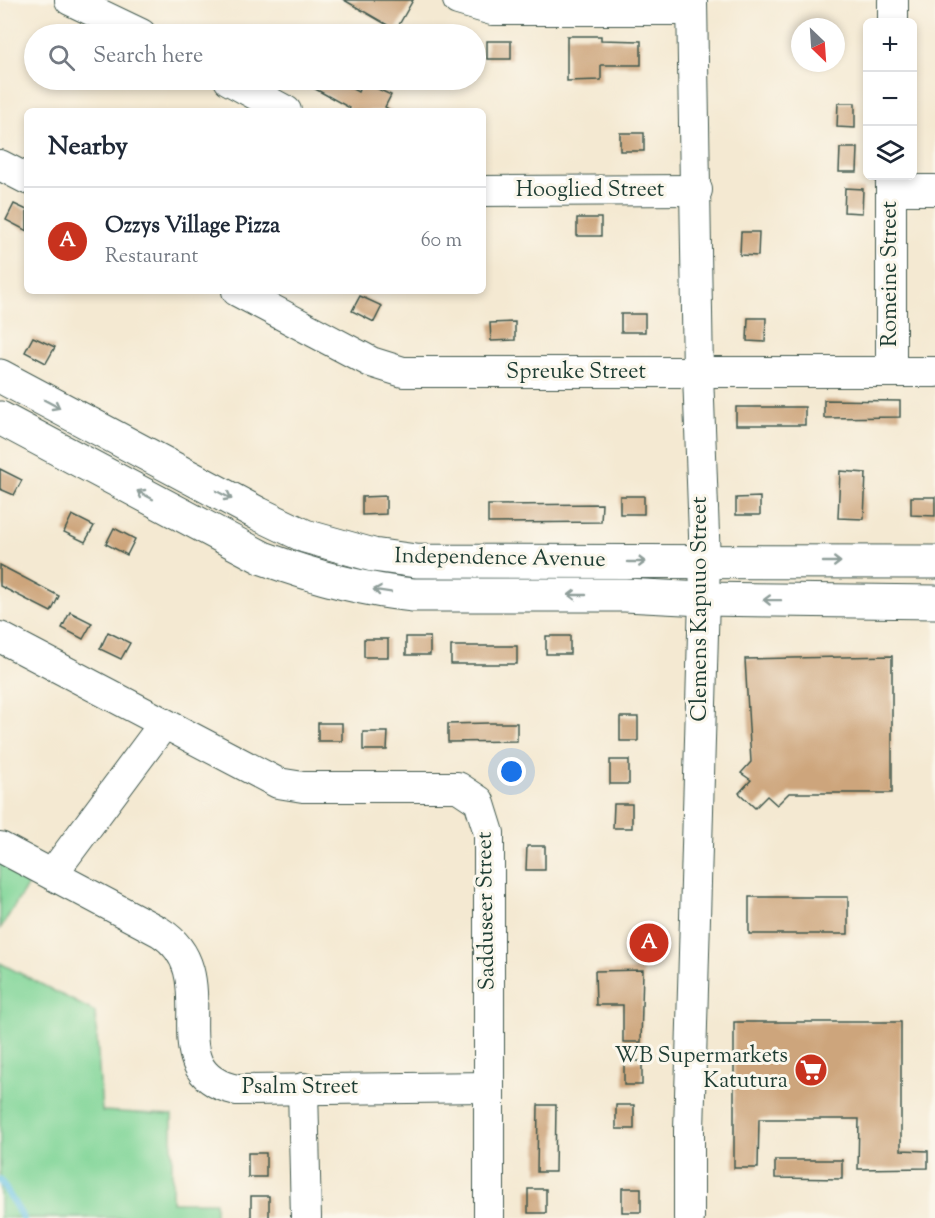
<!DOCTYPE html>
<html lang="en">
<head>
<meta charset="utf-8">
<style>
	body { margin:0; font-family:"Sorts Mill Goudy",serif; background:#f2f2f3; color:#1f2937 }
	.controls { position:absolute; right:18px; top:18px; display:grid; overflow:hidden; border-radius:9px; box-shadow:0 3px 9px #0003 }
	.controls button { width:54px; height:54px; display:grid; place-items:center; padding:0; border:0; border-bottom:2px solid #e0e1e3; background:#fff; color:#1f2937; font:30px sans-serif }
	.compass { position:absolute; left:791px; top:18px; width:54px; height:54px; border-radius:50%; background:#fff; box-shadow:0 3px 9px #0003; rotate:155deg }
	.you { position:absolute; left:512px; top:772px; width:21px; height:21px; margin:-15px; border:4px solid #fff; border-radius:50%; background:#1a73e8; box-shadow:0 0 0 9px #1a73e833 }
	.badge { display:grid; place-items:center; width:39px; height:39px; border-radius:50%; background:#c8321e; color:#fff; font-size:20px; font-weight:700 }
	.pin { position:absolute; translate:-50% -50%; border:3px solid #fff; box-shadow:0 2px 6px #0006 }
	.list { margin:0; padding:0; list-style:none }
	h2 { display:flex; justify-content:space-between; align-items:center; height:78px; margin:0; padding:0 24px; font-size:26px }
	h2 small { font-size:20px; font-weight:400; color:#747a83 }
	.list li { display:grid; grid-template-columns:39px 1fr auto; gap:18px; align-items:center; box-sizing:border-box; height:108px; padding:0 24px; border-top:2px solid #e0e1e3 }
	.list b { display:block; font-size:22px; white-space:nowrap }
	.list p { margin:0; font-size:20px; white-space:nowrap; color:#747a83 }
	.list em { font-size:20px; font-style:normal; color:#747a83 }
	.icon { flex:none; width:33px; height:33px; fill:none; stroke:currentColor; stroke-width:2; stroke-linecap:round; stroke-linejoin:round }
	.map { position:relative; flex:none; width:935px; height:1218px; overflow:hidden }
	.search { position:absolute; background:#fff; box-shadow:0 3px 9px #0003; left:24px; top:24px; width:462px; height:66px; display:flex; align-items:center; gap:15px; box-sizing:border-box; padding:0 21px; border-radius:33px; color:#747a83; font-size:22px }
	.panel { position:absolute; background:#fff; box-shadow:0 3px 9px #0003; left:24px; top:108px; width:462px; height:186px; border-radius:9px }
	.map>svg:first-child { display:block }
</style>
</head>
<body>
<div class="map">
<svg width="935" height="1218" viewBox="0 0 935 1218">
	<rect width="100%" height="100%" fill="#fbf7ec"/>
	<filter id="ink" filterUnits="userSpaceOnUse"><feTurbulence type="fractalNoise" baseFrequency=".0167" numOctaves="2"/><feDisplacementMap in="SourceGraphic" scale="12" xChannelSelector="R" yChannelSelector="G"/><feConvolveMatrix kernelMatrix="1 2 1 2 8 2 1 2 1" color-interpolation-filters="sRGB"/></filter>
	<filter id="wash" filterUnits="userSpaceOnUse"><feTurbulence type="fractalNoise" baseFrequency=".008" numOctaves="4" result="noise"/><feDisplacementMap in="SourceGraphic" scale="24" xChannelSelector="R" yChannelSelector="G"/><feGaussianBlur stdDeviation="1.35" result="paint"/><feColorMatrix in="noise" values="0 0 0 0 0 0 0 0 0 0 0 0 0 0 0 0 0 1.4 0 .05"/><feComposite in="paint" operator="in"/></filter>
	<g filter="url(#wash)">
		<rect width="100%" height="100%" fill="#f4e9d2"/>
		<g fill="#81d598" stroke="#508966" stroke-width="1.5">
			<polygon points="0,847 39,867 0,929"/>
			<polygon points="0,963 95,1012 102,1111 172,1115 172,1202 215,1202 215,1218 0,1218"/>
		</g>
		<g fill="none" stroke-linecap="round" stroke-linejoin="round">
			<polyline stroke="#67c3e5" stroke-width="7" points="0,1180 23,1218"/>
		</g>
		<g id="blocks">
			<g fill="#cda57b">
				<polygon points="344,0 413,0 396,30"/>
				<polygon points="567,36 601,36 601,40 641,41 641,65 601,65 601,80 567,81"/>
				<rect x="487" y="41" width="24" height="18"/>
				<polygon points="299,80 336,80 358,92 363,82 391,95 385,107 392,111 348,111 350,108"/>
				<polygon points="838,103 855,103 855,128 837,127"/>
				<rect x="620" y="133" width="24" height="18"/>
				<polygon points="840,148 858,148 857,172 839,172"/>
				<polygon points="845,188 863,189 862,213 844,212"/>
				<polygon points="14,204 27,210 27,231 6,220"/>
				<rect x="577" y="218" width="24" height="18"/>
				<polygon points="741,232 759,232 758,256 740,255"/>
				<polygon points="360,296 382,306 374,322 352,311"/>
				<rect x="621" y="314" width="24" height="18"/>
				<polygon points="748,318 766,318 765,342 747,341"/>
				<polygon points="515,322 515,340 491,341 490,323"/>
				<polygon points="33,337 55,347 46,363 25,352"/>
				<polygon points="824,400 900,401 900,417 824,418"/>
				<rect x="736" y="407" width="69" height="18"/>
				<polygon points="0,469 22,480 14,495 0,489"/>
				<polygon points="840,471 866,473 864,519 838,518"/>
				<polygon points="386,496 386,514 362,515 362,497"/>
				<rect x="620" y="496" width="24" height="18"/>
				<polygon points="760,497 760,515 736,515 736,498"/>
				<polygon points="911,497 935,497 935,516 911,515"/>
				<polygon points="602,504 601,522 488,523 488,505"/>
				<polygon points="72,515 94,526 85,542 64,532"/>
				<polygon points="114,528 135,539 127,555 106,544"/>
				<polygon points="0,565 59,596 51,612 0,586"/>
				<polygon points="70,612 92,623 83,639 62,628"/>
				<polygon points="108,632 130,643 121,659 100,649"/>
				<rect x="546" y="636" width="24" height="18"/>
				<rect x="406" y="637" width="24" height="18"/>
				<rect x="364" y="639" width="24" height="18"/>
				<rect x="451" y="646" width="66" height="18"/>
				<polygon points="892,656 892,793 789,793 777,805 767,796 755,808 739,793 751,780 741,773 751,762 745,659"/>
				<rect x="620" y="717" width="18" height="24"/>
				<rect x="318" y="723" width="24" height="18"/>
				<polygon points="489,723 517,723 517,741 448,742 448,724"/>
				<polygon points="363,732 388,732 387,750 363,750"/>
				<rect x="610" y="760" width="19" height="24"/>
				<polygon points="614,804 632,804 632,828 613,828"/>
				<polygon points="527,846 545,846 545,870 526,870"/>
				<rect x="749" y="897" width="99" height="37"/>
				<rect x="640" y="932" width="18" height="24"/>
				<polygon points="643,970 641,1042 623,1042 623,1005 596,1005 595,971"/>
				<polygon points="734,1022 901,1022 901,1150 928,1151 928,1168 858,1169 859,1119 759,1119 758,1168 734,1168"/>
				<rect x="624" y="1061" width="18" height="24"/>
				<polygon points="538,1105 556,1105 555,1172 537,1172"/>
				<rect x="616" y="1105" width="18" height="24"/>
				<rect x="248" y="1153" width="18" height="24"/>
				<polygon points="775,1160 842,1160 842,1179 775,1178"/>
				<rect x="622" y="1188" width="19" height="24"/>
				<rect x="528" y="1189" width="18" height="24"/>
				<rect x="251" y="1196" width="18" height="22"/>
			</g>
		</g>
	</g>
	<g filter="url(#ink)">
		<use href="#blocks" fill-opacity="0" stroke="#3f574c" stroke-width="1.5"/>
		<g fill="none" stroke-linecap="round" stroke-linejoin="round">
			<g stroke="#3f574c" stroke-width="32">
				<g id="minor">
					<polyline points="70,0 141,34"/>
					<polyline points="458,0 492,10 692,10"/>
					<polyline points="893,22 893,0"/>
					<polyline points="229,80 286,111"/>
					<polyline points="0,165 27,179"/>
					<polyline points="891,176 891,372"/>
					<polyline points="891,190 935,190"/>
					<polyline points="483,191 697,190"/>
					<polyline points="237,291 371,362 403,372 935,372"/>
					<polyline points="0,637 278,783 303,787 458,787 479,801 489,833 489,1218"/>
					<path d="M 0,847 L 160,932 C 230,976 150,1072 237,1090 L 488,1087"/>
					<polyline points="53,873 163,725"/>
					<polyline points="303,1088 306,1218"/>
					<polyline points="689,1218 689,1131 705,562 698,374 692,0"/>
				</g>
			</g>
			<g stroke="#3f574c" stroke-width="35">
				<g id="major">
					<polyline points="0,376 259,514 305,536 373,555 416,561 935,562"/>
					<path d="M 0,418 L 263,558 C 312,576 361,590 413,595 L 625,595 L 703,599 L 935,602"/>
				</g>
			</g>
			<use href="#minor" stroke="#fff" stroke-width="30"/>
			<use href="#major" stroke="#fff" stroke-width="33"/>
		</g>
		<defs><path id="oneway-shaft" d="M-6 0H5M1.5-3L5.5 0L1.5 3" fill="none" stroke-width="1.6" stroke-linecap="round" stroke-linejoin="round" transform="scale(1.5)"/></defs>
		<g stroke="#8f9e9a">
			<use href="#oneway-shaft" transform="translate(52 404) rotate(28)"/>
			<use href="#oneway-shaft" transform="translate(145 495) rotate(-152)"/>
			<use href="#oneway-shaft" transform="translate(224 495) rotate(28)"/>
			<use href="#oneway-shaft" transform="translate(637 562)"/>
			<use href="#oneway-shaft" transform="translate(832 562)"/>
			<use href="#oneway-shaft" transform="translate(382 591) rotate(-171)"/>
			<use href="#oneway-shaft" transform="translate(577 595) rotate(-180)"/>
			<use href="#oneway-shaft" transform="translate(772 600) rotate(-179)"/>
		</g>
	</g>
	<defs>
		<g id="supermarket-disc" transform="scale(1.725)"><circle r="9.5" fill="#c8321e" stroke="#fbf7ec"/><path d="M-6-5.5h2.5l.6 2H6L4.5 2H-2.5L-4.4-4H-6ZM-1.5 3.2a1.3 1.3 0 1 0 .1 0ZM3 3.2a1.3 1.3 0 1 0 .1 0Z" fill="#fff"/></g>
	</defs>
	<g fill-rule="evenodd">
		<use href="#supermarket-disc" x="811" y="1070"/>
	</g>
	<g text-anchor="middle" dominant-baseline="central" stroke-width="6" stroke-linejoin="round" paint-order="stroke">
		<g font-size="22" fill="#1f3d34" stroke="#fbf7ec">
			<text x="590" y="191">Hooglied Street</text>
			<text transform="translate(891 274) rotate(-90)">Romeine Street</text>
			<text x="576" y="373">Spreuke Street</text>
			<text transform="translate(500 559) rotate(1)">Independence Avenue</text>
			<text transform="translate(701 609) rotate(-90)">Clemens Kapuuo Street</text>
			<text transform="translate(487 911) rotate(-91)">Sadduseer Street</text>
			<text x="300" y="1088">Psalm Street</text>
		</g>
		<g font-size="22" fill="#1f3d34" stroke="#fbf7ec" text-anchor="end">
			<text x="788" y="1057">WB Supermarkets<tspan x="788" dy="25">Katutura</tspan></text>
		</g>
	</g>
</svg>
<div class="controls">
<button>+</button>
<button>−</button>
<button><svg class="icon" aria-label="layers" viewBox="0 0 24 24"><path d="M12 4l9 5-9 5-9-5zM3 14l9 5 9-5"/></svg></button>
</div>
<svg class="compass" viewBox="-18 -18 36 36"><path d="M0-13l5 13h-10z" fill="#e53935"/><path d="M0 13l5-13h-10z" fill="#747a83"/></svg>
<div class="you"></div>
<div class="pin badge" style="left:649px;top:943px">A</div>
<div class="search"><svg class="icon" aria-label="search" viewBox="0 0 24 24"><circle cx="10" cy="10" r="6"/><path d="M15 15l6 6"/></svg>Search here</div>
<section class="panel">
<h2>Nearby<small></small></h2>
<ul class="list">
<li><span class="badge">A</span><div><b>Ozzys Village Pizza</b><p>Restaurant</p></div><em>60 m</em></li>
</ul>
</section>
</div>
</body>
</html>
